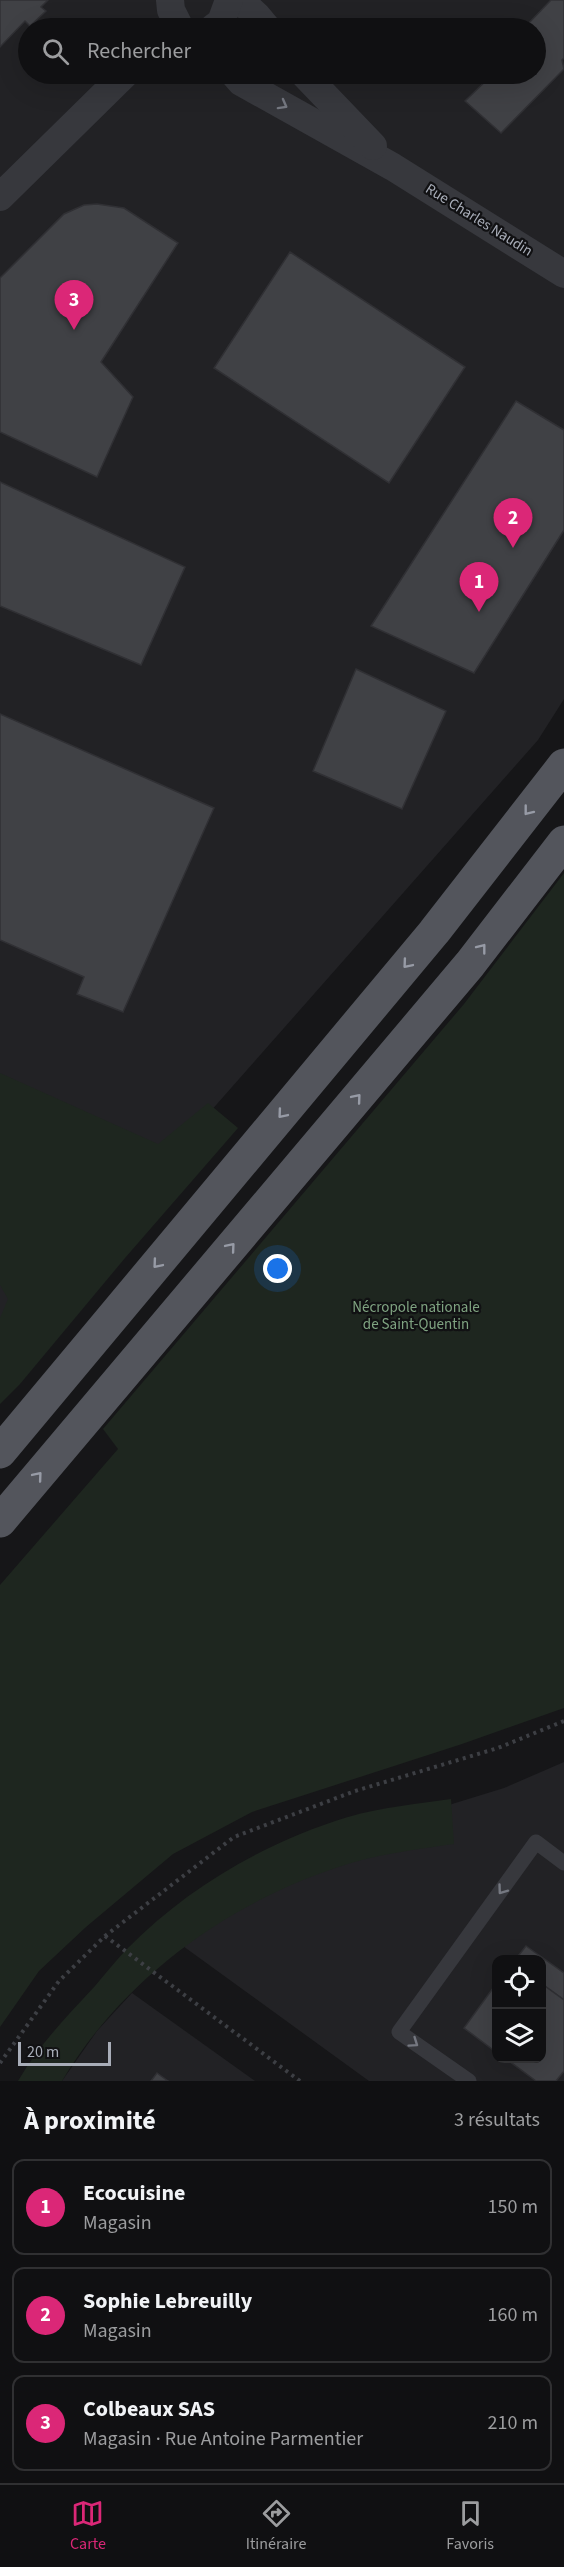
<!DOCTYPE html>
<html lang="fr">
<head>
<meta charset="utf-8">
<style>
	body { margin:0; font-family:"Source Sans 3",sans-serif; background:#19191b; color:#f1f3f6 }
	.controls { position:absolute; right:18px; bottom:18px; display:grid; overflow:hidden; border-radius:12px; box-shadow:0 6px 24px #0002 }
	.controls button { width:54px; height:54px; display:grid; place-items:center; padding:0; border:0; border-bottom:2px solid #303032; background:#101012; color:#f1f3f6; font:30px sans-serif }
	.scale { position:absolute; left:18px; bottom:15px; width:93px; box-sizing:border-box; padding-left:6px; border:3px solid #a8adb8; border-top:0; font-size:16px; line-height:21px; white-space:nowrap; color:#a8adb8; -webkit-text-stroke:4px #111113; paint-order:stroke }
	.you { position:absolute; left:278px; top:1269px; width:21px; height:21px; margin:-15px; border:4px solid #fff; border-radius:50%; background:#1a73e8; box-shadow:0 0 0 9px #1a73e833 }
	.badge { display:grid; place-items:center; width:39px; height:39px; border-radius:50%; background:#db2777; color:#fff; font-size:20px; font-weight:700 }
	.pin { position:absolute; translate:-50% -50px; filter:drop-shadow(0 2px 3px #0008) }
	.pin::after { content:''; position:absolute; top:32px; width:21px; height:18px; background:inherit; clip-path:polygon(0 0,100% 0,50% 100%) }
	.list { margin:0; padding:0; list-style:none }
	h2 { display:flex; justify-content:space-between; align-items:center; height:78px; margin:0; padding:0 24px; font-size:26px }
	h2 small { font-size:20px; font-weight:400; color:#9c9d9f }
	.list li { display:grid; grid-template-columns:39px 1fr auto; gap:18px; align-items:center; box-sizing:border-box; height:96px; margin:0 12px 12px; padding:0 12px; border:2px solid #303032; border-radius:12px }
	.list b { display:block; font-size:22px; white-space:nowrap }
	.list p { margin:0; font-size:20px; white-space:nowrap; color:#9c9d9f }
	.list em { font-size:20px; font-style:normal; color:#9c9d9f }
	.icon { flex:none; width:33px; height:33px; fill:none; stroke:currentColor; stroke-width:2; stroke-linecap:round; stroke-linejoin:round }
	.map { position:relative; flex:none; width:564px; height:2081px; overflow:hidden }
	.search { position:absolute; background:#101012; box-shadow:0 6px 24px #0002; left:18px; right:18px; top:18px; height:66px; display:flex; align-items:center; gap:15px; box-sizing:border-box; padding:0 21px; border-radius:33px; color:#9c9d9f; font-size:22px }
	.sheet { height:402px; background:#101012 }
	nav { display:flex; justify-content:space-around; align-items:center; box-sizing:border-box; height:84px; border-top:2px solid #303032; background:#101012; font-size:16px; color:#9c9d9f }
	nav a { display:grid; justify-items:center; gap:3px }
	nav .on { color:#db2777 }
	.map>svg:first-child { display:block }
</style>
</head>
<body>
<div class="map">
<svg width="564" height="2081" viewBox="0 0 564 2081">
	<rect width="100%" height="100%" fill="#161618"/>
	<g fill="#222225" fill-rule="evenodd">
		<path d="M 0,0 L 564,0 L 564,699 L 538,740 L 0,1350 ZM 28,28 L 536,28 L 536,74 L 28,74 Z"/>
		<path d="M 564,1762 L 564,2081 L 369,2081 L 165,1933 L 335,1840 L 504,1788 ZM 496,1960 L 542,1960 L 542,2058 L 496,2058 Z"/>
		<polygon points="132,1993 255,2081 62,2081 97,2031"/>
	</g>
	<g fill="#1e261f">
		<polygon points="564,873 564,1708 462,1744 252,1812 173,1854 86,1927 39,1971 0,2027 0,1585 118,1449 103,1429 464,1004"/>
		<polygon points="0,1073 158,1144 208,1103 238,1128 125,1258 20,1384 0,1404 0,1318 8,1299 0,1285"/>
		<path d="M 451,1799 L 454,1844 C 420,1849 385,1853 351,1863 C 235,1898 125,1975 62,2081 L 18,2081 C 39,2045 67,2016 95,1986 C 106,1973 116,1960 128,1948 C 188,1887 266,1842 348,1817 C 382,1807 417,1804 451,1799 Z"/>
	</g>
	<g fill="#404145" stroke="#303034" stroke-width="1.5">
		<polygon points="0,0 48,0 41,7 46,11 30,26 25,21 0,47"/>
		<polygon points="551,0 564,0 564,58 562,60 564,69 501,133 465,101 493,74 536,74 536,28 526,26"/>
		<polygon points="97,204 124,208 178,243 101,362 133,397 97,477 0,432 0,278 64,214 84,205"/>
		<polygon points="290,252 465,367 389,483 214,368"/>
		<polygon points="516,401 564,430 564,530 474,673 371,626"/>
		<polygon points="0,482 185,567 141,665 0,606"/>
		<polygon points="356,669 446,711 402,809 313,771"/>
		<polygon points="0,714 214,808 123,1012 77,994 84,977 0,940"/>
		<polygon points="526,1946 564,1973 564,2000 542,1984 542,1960 515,1960"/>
		<polygon points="496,1984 496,2052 464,2028"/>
		<polygon points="542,1984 564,2000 564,2071 556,2081 536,2081 505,2058 542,2058"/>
		<polygon points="157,2073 168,2081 151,2081"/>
	</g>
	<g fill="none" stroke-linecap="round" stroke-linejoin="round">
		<g stroke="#3d3f44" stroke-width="4" stroke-dasharray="3 4.5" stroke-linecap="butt">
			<polyline points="105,1936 300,2081"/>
			<polyline points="0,2063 59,1981 105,1936 234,1837 355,1791 498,1748 564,1721"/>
		</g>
		<polyline stroke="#37383d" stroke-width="15" points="469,2081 399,2032 536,1842 564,1863"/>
		<g stroke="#37383d" stroke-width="28">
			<polyline points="170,0 171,10 180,28"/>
			<polyline points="240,0 257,16 267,28"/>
			<polyline points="213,28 221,22 229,0"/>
			<polyline points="234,74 241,82 393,167 564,274"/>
			<polyline points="304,74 373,146"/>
			<polyline points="0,197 125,74"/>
		</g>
		<g stroke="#53555c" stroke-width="33">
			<polyline points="0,1452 434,932 564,765"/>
			<polyline points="0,1521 470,964 564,842"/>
		</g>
	</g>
	<defs><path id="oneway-chevron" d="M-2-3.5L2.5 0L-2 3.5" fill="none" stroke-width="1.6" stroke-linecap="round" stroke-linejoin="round" transform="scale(1.5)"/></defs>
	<g stroke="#757881">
		<use href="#oneway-chevron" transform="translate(283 105) rotate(29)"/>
		<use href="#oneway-chevron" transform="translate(502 1890) rotate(126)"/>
		<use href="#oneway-chevron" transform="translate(414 2043) rotate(35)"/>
	</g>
	<g stroke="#979ba6">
		<use href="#oneway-chevron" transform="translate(528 811) rotate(128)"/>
		<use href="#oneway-chevron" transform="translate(482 948) rotate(-52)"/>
		<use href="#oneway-chevron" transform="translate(407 964) rotate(130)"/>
		<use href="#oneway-chevron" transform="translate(357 1098) rotate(-50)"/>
		<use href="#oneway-chevron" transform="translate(282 1114) rotate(130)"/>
		<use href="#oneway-chevron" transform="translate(231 1247) rotate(-50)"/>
		<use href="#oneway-chevron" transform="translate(157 1264) rotate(130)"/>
		<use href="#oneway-chevron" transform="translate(38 1476) rotate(-50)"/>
	</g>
	<g text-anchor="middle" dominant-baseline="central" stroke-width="4.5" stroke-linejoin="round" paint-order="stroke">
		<g font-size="15" fill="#a8adb8" stroke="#111113">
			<text transform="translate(479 220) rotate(32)">Rue Charles Naudin</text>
		</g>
		<g font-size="15" fill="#7fa381" stroke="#111113">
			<text x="416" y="1307">Nécropole nationale<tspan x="416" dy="17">de Saint-Quentin</tspan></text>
		</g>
	</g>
</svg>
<div class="controls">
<button><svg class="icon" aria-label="locate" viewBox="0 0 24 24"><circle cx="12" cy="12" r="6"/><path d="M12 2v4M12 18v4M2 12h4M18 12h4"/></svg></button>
<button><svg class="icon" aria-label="layers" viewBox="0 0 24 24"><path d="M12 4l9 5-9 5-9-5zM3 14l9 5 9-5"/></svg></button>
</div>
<div class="scale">20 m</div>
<div class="you"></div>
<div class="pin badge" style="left:479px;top:612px">1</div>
<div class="pin badge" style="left:513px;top:548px">2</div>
<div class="pin badge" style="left:74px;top:330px">3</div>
<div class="search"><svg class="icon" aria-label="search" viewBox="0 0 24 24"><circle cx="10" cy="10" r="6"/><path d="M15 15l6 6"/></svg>Rechercher</div>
</div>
<section class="sheet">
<h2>À proximité<small>3 résultats</small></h2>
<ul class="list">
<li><span class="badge">1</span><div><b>Ecocuisine</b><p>Magasin</p></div><em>150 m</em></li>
<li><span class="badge">2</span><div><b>Sophie Lebreuilly</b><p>Magasin</p></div><em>160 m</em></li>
<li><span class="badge">3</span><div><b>Colbeaux SAS</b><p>Magasin · Rue Antoine Parmentier</p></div><em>210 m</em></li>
</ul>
</section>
<nav>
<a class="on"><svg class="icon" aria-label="map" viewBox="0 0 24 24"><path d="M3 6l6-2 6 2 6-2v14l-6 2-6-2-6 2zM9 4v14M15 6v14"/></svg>Carte</a>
<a><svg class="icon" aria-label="directions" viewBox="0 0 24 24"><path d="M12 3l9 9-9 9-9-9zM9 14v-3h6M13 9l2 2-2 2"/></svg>Itinéraire</a>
<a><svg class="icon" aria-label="saved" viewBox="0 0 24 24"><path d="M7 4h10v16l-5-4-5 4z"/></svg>Favoris</a>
</nav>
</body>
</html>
